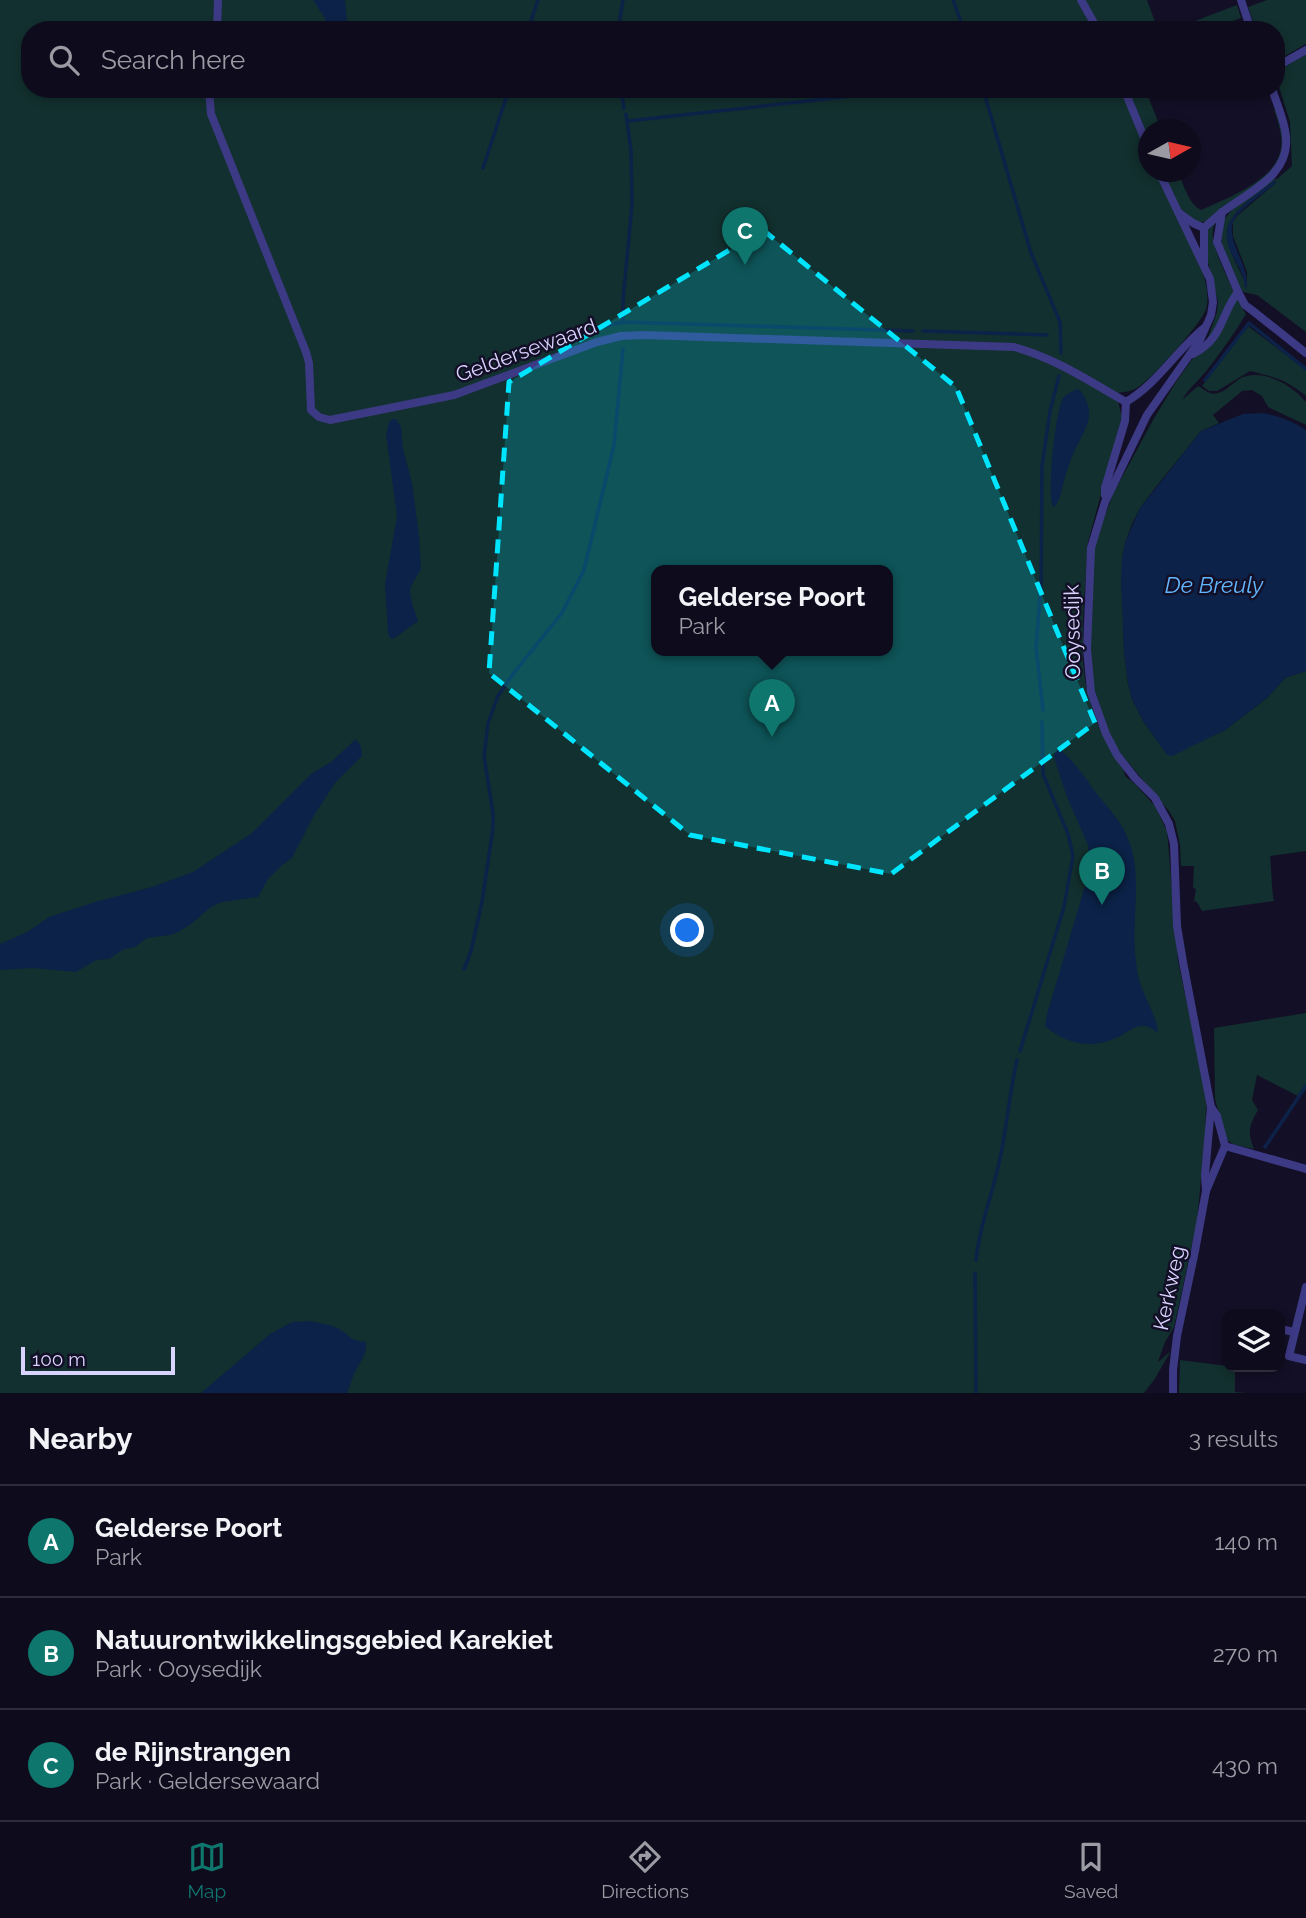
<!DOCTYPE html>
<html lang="en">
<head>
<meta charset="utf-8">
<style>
	body { margin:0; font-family:Raleway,sans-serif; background:#171425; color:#f1f3f6 }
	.controls { position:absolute; right:21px; bottom:21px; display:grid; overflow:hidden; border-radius:14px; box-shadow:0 4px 10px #0003 }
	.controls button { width:63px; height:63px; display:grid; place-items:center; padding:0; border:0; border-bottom:2px solid #2e2b3b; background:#0e0b1c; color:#f1f3f6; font:35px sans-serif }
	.compass { position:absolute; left:1138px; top:119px; width:63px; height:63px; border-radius:50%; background:#0e0b1c; box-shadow:0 4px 10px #0003; rotate:82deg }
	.scale { position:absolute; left:21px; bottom:18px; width:154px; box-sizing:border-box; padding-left:7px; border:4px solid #d9d4ff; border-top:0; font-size:19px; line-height:24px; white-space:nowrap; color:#d9d4ff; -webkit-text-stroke:5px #130f26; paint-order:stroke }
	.you { position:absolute; left:688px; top:931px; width:24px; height:24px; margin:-18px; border:5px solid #fff; border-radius:50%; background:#1a73e8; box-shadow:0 0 0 10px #1a73e833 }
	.badge { display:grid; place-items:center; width:46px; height:46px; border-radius:50%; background:#0f766e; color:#fff; font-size:23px; font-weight:700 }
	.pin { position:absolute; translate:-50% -58px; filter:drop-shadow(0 2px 4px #0008) }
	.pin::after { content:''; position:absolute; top:37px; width:24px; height:21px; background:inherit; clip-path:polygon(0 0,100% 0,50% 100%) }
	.popup { position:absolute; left:651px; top:565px; width:242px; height:91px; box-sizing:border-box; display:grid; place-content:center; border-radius:14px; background:#0e0b1c; filter:drop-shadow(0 2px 5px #0005); font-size:23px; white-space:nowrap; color:#9b9ba3 }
	.popup b { font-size:26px; color:#f1f3f6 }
	.popup::after { content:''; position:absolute; left:50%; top:100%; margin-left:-14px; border:14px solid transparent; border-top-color:#0e0b1c }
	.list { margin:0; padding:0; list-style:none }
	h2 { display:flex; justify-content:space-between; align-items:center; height:91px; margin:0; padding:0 28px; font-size:30px }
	h2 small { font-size:23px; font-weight:400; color:#9b9ba3 }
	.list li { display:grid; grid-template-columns:46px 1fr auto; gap:21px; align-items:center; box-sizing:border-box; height:112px; padding:0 28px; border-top:2px solid #2e2b3b }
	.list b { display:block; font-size:26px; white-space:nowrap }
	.list p { margin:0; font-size:23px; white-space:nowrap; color:#9b9ba3 }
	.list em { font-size:23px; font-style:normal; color:#9b9ba3 }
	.icon { flex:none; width:38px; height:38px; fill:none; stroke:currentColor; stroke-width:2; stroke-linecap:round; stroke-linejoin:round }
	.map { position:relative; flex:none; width:1306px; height:1393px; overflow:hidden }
	.search { position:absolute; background:#0e0b1c; box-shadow:0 4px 10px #0003; left:21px; right:21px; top:21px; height:77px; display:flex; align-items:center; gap:18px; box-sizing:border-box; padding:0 24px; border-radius:28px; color:#9b9ba3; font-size:26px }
	.sheet { height:427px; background:#0e0b1c }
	nav { display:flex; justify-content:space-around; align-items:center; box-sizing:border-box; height:98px; border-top:2px solid #2e2b3b; background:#0e0b1c; font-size:19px; color:#9b9ba3 }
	nav a { display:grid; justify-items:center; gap:4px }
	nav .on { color:#0f766e }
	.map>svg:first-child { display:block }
</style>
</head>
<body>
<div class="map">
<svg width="1306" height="1393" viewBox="0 0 1306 1393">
	<rect width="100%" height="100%" fill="#130f26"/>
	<g fill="#12302f" fill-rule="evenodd">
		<path d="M 0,0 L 1078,0 L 1095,30 L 30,30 L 30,89 L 1121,89 L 1148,151 L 1148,172 L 1157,172 L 1201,266 C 1205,280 1210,295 1206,309 C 1202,323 1150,381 1137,388 C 1130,392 1123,392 1116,393 L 1122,417 L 1088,542 L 1083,617 L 1083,661 L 1086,687 L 1098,725 L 1123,768 L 1125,776 L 1136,785 L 1155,806 L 1167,831 L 1178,961 L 1202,1074 L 1207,1109 L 1206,1107 L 1205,1135 L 1197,1222 L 1174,1327 L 1165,1342 L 1158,1362 L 1171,1351 L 1154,1380 L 1144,1393 L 0,1393 ZM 656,571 L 888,571 L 888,651 L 656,651 Z"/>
		<polygon points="1084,0 1147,0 1158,30 1101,30"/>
		<polygon points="1267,0 1306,0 1306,44 1278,60 1276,60 1276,30 1256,30 1248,7"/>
		<polygon points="1237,5 1241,18 1208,30 1171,30"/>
		<path d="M 1306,54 L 1306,332 L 1257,295 L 1243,292 C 1229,273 1210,232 1230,212 C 1242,199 1259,189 1274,179 L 1277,179 L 1292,166 L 1290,122 L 1277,80 C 1280,66 1295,61 1306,54 ZM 1275,181 L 1276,183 L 1238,215 L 1233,222 L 1233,236 L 1247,272 L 1247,288 C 1242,273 1232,258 1228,243 C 1220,215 1257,195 1275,181 Z"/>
		<polygon points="1128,89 1145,89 1161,129 1148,130 1148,139"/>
		<path d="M 1276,109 C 1280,122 1286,138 1282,152 C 1277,176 1226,207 1206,222 L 1196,222 L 1181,210 L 1162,172 L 1178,172 C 1184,185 1188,203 1201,210 C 1227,198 1277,180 1281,148 C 1283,136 1278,122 1274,110 Z"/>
		<path d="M 1218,220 C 1216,223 1213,226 1213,230 C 1209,245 1237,299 1246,314 C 1234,334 1221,352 1207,370 C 1198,381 1189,388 1182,400 L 1198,386 C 1204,389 1210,396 1218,393 C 1226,391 1234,382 1241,378 C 1263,368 1292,385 1306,402 L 1306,425 L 1268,407 L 1262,396 L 1252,390 L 1242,391 L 1213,415 L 1219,423 L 1201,431 L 1155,488 L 1140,508 L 1132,524 L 1126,540 L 1122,558 L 1124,652 L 1128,684 L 1132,699 L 1143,721 L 1167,754 L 1225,730 L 1267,698 L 1285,678 L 1306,671 L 1306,851 L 1270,856 C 1272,872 1271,886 1274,901 L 1202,911 L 1197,902 L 1194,901 L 1196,889 L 1193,888 L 1194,866 L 1181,866 L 1180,845 L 1175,821 L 1169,811 L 1121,754 L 1110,735 L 1094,689 L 1090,659 L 1094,551 L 1099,532 L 1113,494 L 1153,420 L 1176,382 L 1193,358 L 1202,351 L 1210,332 L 1217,312 L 1218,301 L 1208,262 L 1206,238 L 1208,230 Z"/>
		<path d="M 1248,326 L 1306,370 L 1306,396 C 1286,379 1274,377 1250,371 L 1217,391 L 1209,391 L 1202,386 Z"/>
		<path d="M 1306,1013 L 1306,1085 L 1298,1096 L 1257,1075 L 1252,1100 L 1258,1110 C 1249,1126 1247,1132 1254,1149 L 1235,1145 L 1228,1141 L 1224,1132 L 1215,1099 L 1214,1028 Z"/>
		<polygon points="1180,1360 1235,1367 1235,1392 1246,1393 1179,1393"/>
	</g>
	<g fill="#0c2248">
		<polygon points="313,0 345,0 348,30 326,30 325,18"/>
		<path d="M 1275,180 L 1276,183 C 1265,192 1240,209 1234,220 C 1224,240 1252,267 1246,290 C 1244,285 1244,279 1242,274 C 1237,262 1228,251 1227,238 C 1223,215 1259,193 1275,180 Z"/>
		<path d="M 1077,389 L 1080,390 C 1100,418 1082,431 1072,457 C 1066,471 1063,486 1059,500 L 1055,506 L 1053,507 C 1047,491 1055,413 1063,398 C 1067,393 1072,392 1077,389 Z"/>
		<path d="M 1261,413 C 1277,415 1292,421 1306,430 L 1306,671 L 1285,678 L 1267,698 L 1225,730 L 1172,756 L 1167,755 L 1143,721 L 1132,699 L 1128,684 L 1124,652 L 1121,582 L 1122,558 L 1126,540 L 1140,508 L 1201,431 L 1243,414 Z"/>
		<polygon points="392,419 396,419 401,427 403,449 412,483 419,535 421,569 411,586 410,592 412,603 418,621 393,639 390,638 388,633 385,584 397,516 386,435 389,423"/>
		<polygon points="356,739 361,747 362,756 335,783 313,817 292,858 282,865 268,879 258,897 222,902 211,907 191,924 178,932 170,935 147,938 135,947 124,949 109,959 96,960 76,972 33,968 0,970 0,944 29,931 49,917 95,902 152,887 193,872 252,833 311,774 331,762"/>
		<path d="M 1059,750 C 1070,755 1087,780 1094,790 C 1105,805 1118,817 1126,834 C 1145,874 1130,919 1136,961 C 1137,972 1139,982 1144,993 C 1149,1006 1157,1018 1158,1033 C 1153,1030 1150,1026 1143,1026 C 1133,1026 1127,1033 1118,1037 C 1093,1050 1065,1044 1045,1026 L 1047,1014 L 1082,896 L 1088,874 L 1089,860 L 1088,845 L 1067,797 L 1054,758 L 1055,751 Z"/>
		<path d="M 309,1321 C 319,1323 330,1324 339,1329 C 353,1337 347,1339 366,1342 C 367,1355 361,1360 356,1370 C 352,1377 350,1386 347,1393 L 201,1393 L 270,1334 L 292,1322 Z"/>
	</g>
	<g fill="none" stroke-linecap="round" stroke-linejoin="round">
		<g stroke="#0c2248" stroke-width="3.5">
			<polyline points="953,0 964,30"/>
			<polyline points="528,30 538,0"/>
			<polyline points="618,30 623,0"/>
			<polyline points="621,89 624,108"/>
			<polyline points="983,89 1031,253 1060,322 1061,353"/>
			<polyline points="626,114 631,150 632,205 623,300 623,322 913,331"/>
			<polyline points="628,121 916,89"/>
			<polyline points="483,168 509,89"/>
			<polyline points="923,331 1047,335"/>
			<polyline points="507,360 609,325 623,322"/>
			<polyline points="1205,380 1249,323 1306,369"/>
			<polyline points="1043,710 1036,647 1041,586 1042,467 1050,411 1059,376"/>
			<polyline points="464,969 471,951 482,902 493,828 493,813 484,756 488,723 498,696 513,674 562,613 584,570 614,445 623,349"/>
			<polyline points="1020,1051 1064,907 1073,856 1068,834 1043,774 1042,722"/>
			<polyline points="1265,1147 1306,1086"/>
			<path d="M 976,1260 C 979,1227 992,1196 999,1163 C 1007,1129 1009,1094 1017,1060"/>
			<polyline points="975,1273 976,1393"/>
		</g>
		<g stroke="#3d3a85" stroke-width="8">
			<polyline points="1081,0 1098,30"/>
			<polyline points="1241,0 1251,30"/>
			<polyline points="217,30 218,0"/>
			<polyline points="1276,67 1306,50"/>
			<path d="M 209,89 L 211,114 L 306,352 L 309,363 L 311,410 L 319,417 L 330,420 L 454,395 L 597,342 L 621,336 L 644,335 L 1014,347 C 1055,358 1089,381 1126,402"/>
			<polyline points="1124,89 1148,147"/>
			<polyline points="1159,172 1210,279 1213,302 1211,315 1200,340 1147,415 1105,502 1091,548 1087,649 1091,692 1106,734 1117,755 1135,778 1155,798 1169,824 1174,844 1177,926 1183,962 1211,1107 1205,1175 1206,1191"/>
			<polyline points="1222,212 1217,242 1238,292 1245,305 1253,311 1306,353"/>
			<polyline points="1179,213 1193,223 1204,228"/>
			<path d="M 1204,264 L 1204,228 C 1211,222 1218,215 1225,210 C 1251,191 1290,174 1286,137 C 1285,121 1277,105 1272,89"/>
			<path d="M 1193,354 C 1224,338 1220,315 1238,292"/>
			<path d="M 1105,495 L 1105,488 L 1125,421 L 1126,402 C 1157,384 1176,351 1204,328"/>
			<polyline points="1211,1107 1217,1116 1225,1146 1306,1169"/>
			<polyline points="1306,1287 1289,1356 1306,1360"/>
			<polyline points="1280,1329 1294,1332"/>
			<polyline points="1173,1393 1173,1370 1177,1336 1195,1251 1206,1191 1225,1146"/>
		</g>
	</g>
	<path fill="#00e5ff" fill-opacity="0.2" stroke="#00e5ff" stroke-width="5" stroke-dasharray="14 9" stroke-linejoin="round" d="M 763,230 L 956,387 L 1095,723 L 891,874 L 690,835 L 489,673 L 509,382 Z"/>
	<g text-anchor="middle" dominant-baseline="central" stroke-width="5" stroke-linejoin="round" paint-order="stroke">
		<g font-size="21" fill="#d9d4ff" stroke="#130f26">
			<text transform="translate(526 350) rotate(-20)">Geldersewaard</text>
			<text transform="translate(1072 632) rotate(-91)">Ooysedijk</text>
			<text transform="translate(1169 1288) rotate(-78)">Kerkweg</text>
		</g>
		<g font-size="23" font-style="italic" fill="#62b6ff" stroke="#130f26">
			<text x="1214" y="584">De Breuly</text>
		</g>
	</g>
</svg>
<div class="controls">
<button><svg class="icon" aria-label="layers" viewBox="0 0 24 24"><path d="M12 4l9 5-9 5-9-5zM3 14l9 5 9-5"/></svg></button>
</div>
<svg class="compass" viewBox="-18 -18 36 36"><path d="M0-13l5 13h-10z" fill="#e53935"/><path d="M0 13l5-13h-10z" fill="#9b9ba3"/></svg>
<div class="scale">100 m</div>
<div class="you"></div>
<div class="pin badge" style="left:772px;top:737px">A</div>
<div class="popup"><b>Gelderse Poort</b>Park</div>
<div class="pin badge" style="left:1102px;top:905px">B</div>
<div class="pin badge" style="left:745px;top:265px">C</div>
<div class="search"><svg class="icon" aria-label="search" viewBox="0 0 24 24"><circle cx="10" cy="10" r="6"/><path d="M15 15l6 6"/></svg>Search here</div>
</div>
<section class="sheet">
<h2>Nearby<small>3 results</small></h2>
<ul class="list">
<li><span class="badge">A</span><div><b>Gelderse Poort</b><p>Park</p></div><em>140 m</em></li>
<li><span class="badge">B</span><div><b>Natuurontwikkelingsgebied Karekiet</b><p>Park · Ooysedijk</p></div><em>270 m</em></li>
<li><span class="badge">C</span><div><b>de Rijnstrangen</b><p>Park · Geldersewaard</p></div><em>430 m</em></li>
</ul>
</section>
<nav>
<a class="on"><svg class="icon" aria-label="map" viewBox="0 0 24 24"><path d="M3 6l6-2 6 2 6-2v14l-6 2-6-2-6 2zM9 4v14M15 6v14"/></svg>Map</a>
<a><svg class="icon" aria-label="directions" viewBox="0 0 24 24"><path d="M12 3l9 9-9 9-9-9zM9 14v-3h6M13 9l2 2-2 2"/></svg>Directions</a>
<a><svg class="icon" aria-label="saved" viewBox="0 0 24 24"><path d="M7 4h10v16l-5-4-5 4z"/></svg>Saved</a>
</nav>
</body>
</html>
